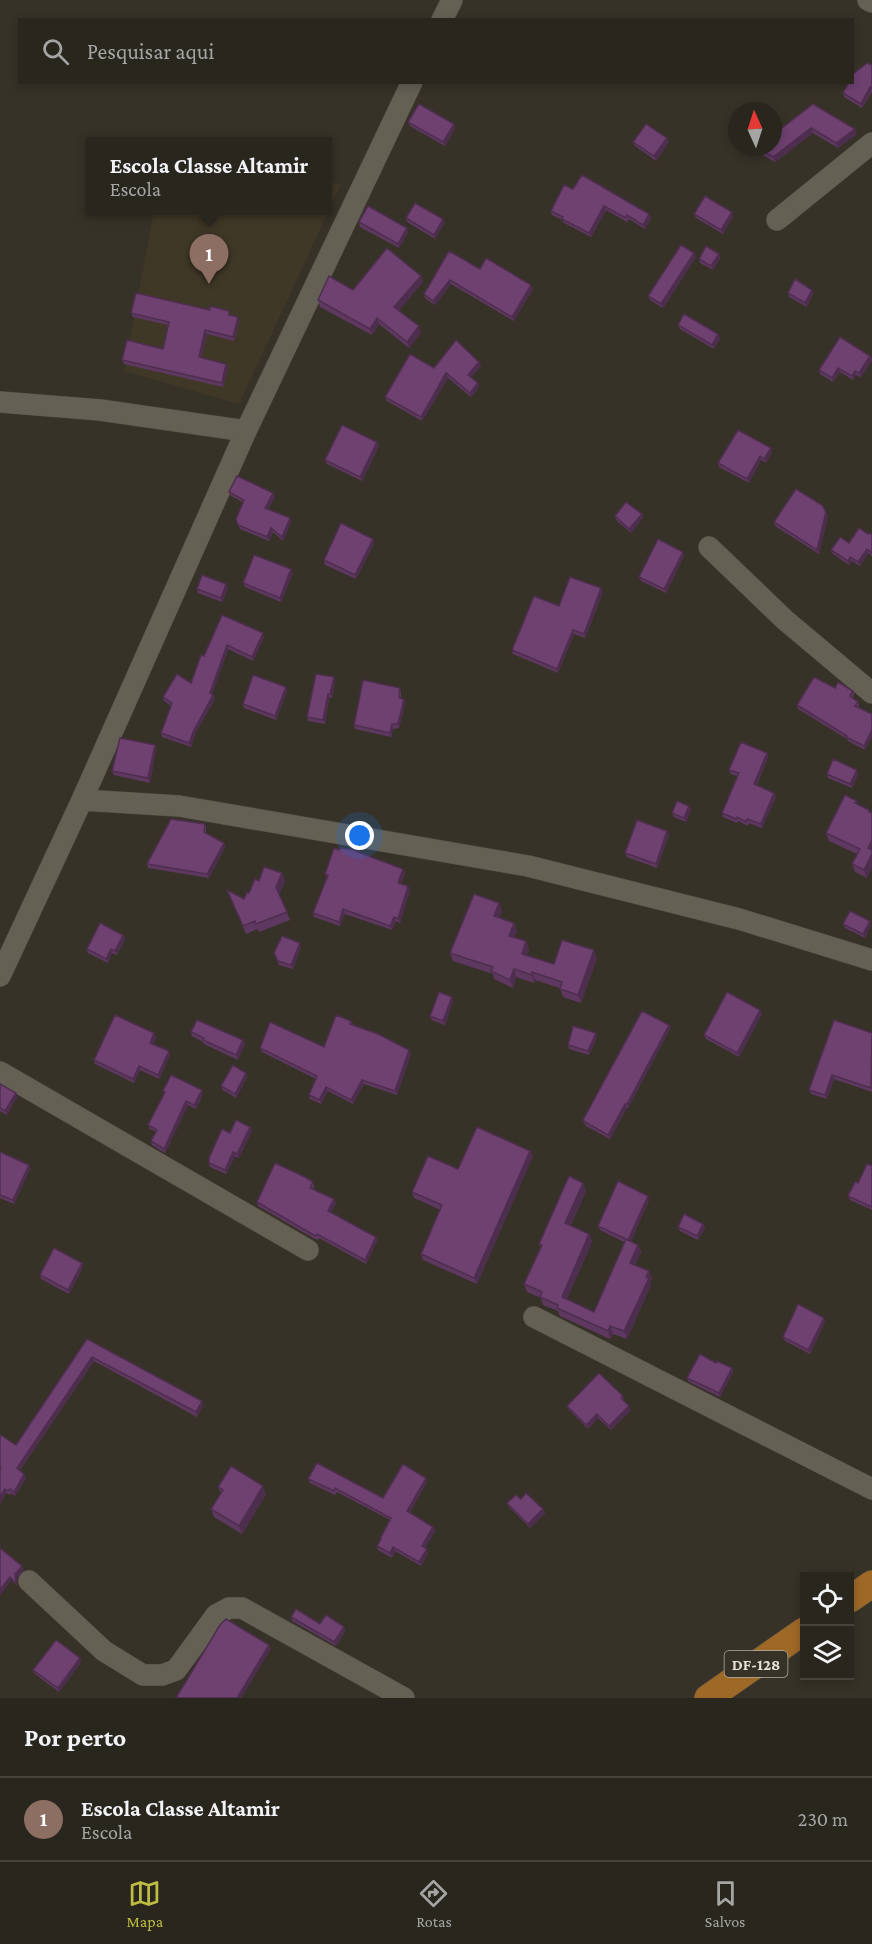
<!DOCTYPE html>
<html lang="pt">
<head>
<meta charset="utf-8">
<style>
	body { margin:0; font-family:"Crimson Pro",serif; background:#312e26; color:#f1f3f6 }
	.controls { position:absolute; right:18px; bottom:18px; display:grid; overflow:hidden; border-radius:0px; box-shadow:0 3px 9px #0003 }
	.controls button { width:54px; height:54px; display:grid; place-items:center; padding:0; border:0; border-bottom:2px solid #45433b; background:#29261d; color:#f1f3f6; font:30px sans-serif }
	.compass { position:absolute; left:728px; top:102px; width:54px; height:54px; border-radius:50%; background:#29261d; box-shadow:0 3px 9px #0003; rotate:357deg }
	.you { position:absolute; left:360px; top:836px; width:21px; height:21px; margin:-15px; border:4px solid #fff; border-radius:50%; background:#1a73e8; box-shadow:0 0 0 9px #1a73e833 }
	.badge { display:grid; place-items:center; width:39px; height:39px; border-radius:50%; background:#bfbe42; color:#fff; font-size:20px; font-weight:700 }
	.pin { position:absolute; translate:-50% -50px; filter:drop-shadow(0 2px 3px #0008) }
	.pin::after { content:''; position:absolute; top:32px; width:21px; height:18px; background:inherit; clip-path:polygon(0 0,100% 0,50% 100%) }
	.popup { position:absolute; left:86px; top:137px; width:246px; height:78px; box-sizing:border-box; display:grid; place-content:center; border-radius:0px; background:#29261d; filter:drop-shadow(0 2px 4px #0005); font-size:20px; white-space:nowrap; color:#a5a5a4 }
	.popup b { font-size:22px; color:#f1f3f6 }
	.popup::after { content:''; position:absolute; left:50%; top:100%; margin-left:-12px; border:12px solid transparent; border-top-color:#29261d }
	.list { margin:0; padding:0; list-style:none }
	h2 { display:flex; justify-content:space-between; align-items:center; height:78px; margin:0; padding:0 24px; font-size:26px }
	h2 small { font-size:20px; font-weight:400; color:#a5a5a4 }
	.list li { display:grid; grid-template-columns:39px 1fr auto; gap:18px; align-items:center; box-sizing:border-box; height:84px; padding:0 24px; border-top:2px solid #45433b }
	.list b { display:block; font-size:22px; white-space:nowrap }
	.list p { margin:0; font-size:20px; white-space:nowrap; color:#a5a5a4 }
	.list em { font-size:20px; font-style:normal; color:#a5a5a4 }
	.icon { flex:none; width:33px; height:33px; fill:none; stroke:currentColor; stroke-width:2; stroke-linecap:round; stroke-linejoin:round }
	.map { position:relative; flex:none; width:872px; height:1698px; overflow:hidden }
	.search { position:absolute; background:#29261d; box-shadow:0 3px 9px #0003; left:18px; right:18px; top:18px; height:66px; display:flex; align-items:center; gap:15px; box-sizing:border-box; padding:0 21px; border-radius:0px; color:#a5a5a4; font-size:22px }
	.sheet { height:162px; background:#29261d }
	nav { display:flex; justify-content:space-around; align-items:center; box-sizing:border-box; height:84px; border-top:2px solid #45433b; background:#29261d; font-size:16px; color:#a5a5a4 }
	nav a { display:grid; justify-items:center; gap:3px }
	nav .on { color:#bfbe42 }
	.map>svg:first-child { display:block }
</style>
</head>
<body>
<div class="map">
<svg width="872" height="1698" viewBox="0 0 872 1698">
	<rect width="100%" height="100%" fill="#373227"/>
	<polygon fill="#403827" points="328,182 341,184 239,404 124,371 154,211 328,210"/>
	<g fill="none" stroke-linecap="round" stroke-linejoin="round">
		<g stroke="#524e44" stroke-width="22">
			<g id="minor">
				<polyline points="868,0 872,2"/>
				<polyline points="442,20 452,0"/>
				<polyline points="777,220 872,143"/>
				<polyline points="0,402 100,410 246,431"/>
				<polyline points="709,547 785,620 872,693"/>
				<polyline points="82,800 179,806 528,866 739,919 872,960"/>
				<polyline points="0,976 82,800 246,431 412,82"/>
				<polyline points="0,1072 308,1250"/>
				<polyline points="534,1317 872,1489"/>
				<polyline points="29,1581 104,1651 143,1675 162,1675 176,1670 216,1615 229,1608 242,1608 404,1698"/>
			</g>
		</g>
		<g stroke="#524e44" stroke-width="28">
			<g id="major">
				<polyline points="850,1599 872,1584"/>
				<polyline points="708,1698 804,1631"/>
			</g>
		</g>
		<use href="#minor" stroke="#656054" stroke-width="21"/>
		<use href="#major" stroke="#9e6826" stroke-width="27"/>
	</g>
	<g fill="#5f3861">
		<polygon points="872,65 872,92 862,108 844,97 843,93"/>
		<polygon points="813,104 857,134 838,148 813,133 775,162 759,153 757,148"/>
		<polygon points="408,122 454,124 455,128 445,146 410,126"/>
		<polygon points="633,142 669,142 656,161 635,146"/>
		<polygon points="573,189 649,214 651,218 645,229 629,219 627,222 606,210 591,237 564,223 562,220 552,215 551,211"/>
		<polygon points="694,214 733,216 723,234 696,218"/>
		<polygon points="406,218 443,219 444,223 435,239 407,222"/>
		<polygon points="359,222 408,232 399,248 360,227"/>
		<polygon points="449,251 480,269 533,289 514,321 451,284 435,305 425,298 424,294"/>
		<polygon points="719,254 720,258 713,270 700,263 699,259"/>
		<polygon points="696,257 663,308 650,300 648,296"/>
		<polygon points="423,282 399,310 421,333 409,348 379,324 372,335 320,307 318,300 353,290"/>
		<polygon points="812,290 813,294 807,307 789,297 788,293"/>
		<polygon points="131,313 231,315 239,321 234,341 207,334 201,358 226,364 228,368 223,387 124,364 122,360 163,349 168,325 133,317"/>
		<polygon points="678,325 718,334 720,339 714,349 680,329"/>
		<polygon points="870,356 872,360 861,377 856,375 853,380 840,372 833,382 820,374 819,370"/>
		<polygon points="479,362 481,366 471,377 478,383 479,387 471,397 448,378 422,421 387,401 385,397 434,368"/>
		<polygon points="377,442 379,446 362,481 327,464 325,460"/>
		<polygon points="772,452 766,463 761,460 749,483 719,467 718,463"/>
		<polygon points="229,492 275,497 268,509 291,522 283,541 273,532 269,541 240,529 236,519 243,502 231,496"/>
		<polygon points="642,514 643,518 631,533 616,520 615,516"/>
		<polygon points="828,516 819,554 775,526 774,522"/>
		<polygon points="868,534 872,535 872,556 868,553 860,566 852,561 849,565 833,554 831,550"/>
		<polygon points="373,539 374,543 356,579 325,565 324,560"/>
		<polygon points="684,556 666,593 641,581 639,577"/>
		<polygon points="293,573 281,602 245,587 243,583"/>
		<polygon points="228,588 222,602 198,593 197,589"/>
		<polygon points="603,592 585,638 574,634 558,673 513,654 512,650 559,606"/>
		<polygon points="222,615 264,637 253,661 228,649 212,694 215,699 195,734 191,747 162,737 161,733 171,706 164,701 163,697 191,683"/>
		<polygon points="334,677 335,681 332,698 329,698 325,724 308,721 307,717"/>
		<polygon points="286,687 287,691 276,720 244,708 243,704"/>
		<polygon points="400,688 401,692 401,699 404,699 405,703 399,728 393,729 391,737 355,729 354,725"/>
		<polygon points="835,688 853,691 854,695 853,698 858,702 859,706 858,707 865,750 848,741 847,739 798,709 797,705"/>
		<polygon points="155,745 156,749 150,783 114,775 112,771"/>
		<polygon points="767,753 768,757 757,785 774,793 776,797 762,828 749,823 748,826 738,821 737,823 723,817 722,813 737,776 731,774 729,770"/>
		<polygon points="827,774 858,774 852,788 828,778"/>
		<polygon points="858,805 869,810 870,812 867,878 855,872 852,864 857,854 829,841 826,833"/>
		<polygon points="691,810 686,822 674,817 672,813"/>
		<polygon points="205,824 206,828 206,833 224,843 225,847 209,878 148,868 147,864"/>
		<polygon points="669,835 657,868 627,857 625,853"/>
		<polygon points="339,850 356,852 403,869 405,873 401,884 410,890 400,923 396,921 392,930 345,914 340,926 314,917 313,913 327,878 325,874"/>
		<polygon points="282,873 285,881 279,894 290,920 259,932 257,929 246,934 227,890 244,899 259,881"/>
		<polygon points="502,911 499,918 514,923 517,931 514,937 526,941 529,949 527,955 554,964 597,958 581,1003 563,997 560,988 535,980 534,983 516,977 513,988 494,979 493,974 453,961 450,953"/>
		<polygon points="843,924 871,925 865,938 845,928"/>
		<polygon points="123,935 125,939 117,955 112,953 108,963 88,953 87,949"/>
		<polygon points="301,947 293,969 279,965 274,953"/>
		<polygon points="453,1001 445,1025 432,1020 430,1016"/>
		<polygon points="760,1010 762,1014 739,1057 706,1039 704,1035"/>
		<polygon points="351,1021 353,1024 411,1054 397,1095 364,1084 353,1104 328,1091 321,1104 310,1099 309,1095 316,1079 262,1052 260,1048 324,1047"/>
		<polygon points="669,1025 670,1029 628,1108 627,1108 610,1139 586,1126 583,1120"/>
		<polygon points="191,1032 243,1040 245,1044 238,1060 204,1044 203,1042 192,1036"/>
		<polygon points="596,1033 597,1037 589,1055 569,1049 568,1045"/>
		<polygon points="872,1033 872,1092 834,1079 827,1099 811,1094 809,1090"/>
		<polygon points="156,1038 153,1044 170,1055 159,1079 140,1070 134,1083 95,1064 94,1060"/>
		<polygon points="246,1073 247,1077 236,1098 223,1090 221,1086"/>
		<polygon points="0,1084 17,1097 7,1115 0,1111"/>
		<polygon points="163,1091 203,1094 196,1109 188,1105 165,1153 152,1145 151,1141 156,1132 150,1129 148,1125 164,1094"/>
		<polygon points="250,1127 252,1131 239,1158 235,1156 226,1174 210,1167 209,1163 230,1133"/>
		<polygon points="0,1152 29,1165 30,1169 14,1204 0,1198"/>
		<polygon points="533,1156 477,1284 423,1260 421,1254 441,1210 414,1198 412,1192 458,1169"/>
		<polygon points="872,1166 872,1210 850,1200 848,1196"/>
		<polygon points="313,1182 314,1186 313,1189 334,1199 336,1203 331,1213 376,1237 377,1241 366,1264 319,1238 318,1240 313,1238 258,1206 257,1202"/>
		<polygon points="583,1183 586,1191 571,1225 589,1234 592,1242 567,1299 594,1312 624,1242 600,1230 598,1226 649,1200 631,1241 638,1245 641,1252 635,1265 649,1271 652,1279 650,1282 651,1285 627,1339 613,1334 610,1339 560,1316 558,1311 543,1305 541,1298 527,1292 524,1284 541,1248 539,1244"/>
		<polygon points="703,1224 705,1228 698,1240 680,1231 678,1227"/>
		<polygon points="83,1267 69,1294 41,1279 40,1275"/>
		<polygon points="825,1322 810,1354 785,1341 783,1337"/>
		<polygon points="87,1339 203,1405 197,1417 94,1361 20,1470 26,1478 15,1496 11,1493 10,1495 6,1493 0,1504 0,1437 16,1445"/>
		<polygon points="716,1363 732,1368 733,1372 720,1397 689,1382 687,1378"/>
		<polygon points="623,1396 624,1401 631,1410 611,1430 598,1418 588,1429 569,1410 567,1406"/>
		<polygon points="426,1478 427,1482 410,1512 433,1527 435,1531 425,1548 428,1553 421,1566 395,1551 392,1558 378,1550 377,1546 380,1540 380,1539 390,1520 337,1492 335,1495 310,1483 308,1479 383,1498"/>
		<polygon points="218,1487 266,1494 242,1534 214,1517 211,1509 221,1494"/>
		<polygon points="521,1499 543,1509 545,1513 530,1528 509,1507 507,1503"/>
		<polygon points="291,1617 320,1624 344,1627 345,1631 336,1646 292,1621"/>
		<polygon points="80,1658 81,1662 59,1692 35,1674 33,1670"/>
	</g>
	<g fill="#4e2e4f">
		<polygon points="870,87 871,91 862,108 861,104"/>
		<polygon points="454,124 455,128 445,146 443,142"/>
		<polygon points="811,128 813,133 775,162 773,157"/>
		<polygon points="855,129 857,134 838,148 836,143"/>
		<polygon points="667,138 669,142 656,161 654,156"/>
		<polygon points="604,206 606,210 591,237 589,233"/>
		<polygon points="732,212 733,216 723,234 721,230"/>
		<polygon points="649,214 651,218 645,229 643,225"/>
		<polygon points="443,219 444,223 435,239 434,235"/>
		<polygon points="407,228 408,232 399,248 398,244"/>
		<polygon points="694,253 696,257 663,308 661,304"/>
		<polygon points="719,254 720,258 713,270 711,266"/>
		<polygon points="421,276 423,282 397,313 394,307"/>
		<polygon points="450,280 451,284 435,305 433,301"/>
		<polygon points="531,285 533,289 514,321 512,317"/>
		<polygon points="812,290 813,294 807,307 805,303"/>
		<polygon points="238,317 239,321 234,341 233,337"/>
		<polygon points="377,318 379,324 372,335 370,329"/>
		<polygon points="419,326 421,333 409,348 407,342"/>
		<polygon points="205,330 207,334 200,361 199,357"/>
		<polygon points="718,334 720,339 714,349 712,345"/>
		<polygon points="870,356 872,360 861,377 859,373"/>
		<polygon points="479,362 481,366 469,379 468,375"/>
		<polygon points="226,364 228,368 223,387 222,383"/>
		<polygon points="838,368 840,372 833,382 832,378"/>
		<polygon points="855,371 856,375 853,380 852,376"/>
		<polygon points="446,373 448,378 422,421 421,417"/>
		<polygon points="478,383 479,387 471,397 470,393"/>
		<polygon points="377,442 379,446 362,481 360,477"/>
		<polygon points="771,448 772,452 766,463 764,459"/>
		<polygon points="760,456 761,460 749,483 747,479"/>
		<polygon points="273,493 275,497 266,512 265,508"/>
		<polygon points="826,512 828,516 819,554 817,550"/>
		<polygon points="642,514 643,518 631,533 629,529"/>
		<polygon points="290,518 291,522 283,541 282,537"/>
		<polygon points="271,528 273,532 269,541 267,537"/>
		<polygon points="373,539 374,543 356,579 355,575"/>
		<polygon points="867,549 868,553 860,566 858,562"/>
		<polygon points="683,552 684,556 666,593 664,589"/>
		<polygon points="850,557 852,561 849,565 848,561"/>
		<polygon points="291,569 293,573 281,602 280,598"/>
		<polygon points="226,584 228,588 222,602 221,598"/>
		<polygon points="601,588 603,592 585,638 584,634"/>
		<polygon points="573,630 574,634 558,673 557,669"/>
		<polygon points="263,633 264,637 253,661 252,657"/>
		<polygon points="227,645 228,649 211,697 210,693"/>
		<polygon points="334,677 335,681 332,698 330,694"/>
		<polygon points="286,687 287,691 276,720 275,716"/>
		<polygon points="328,694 329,698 325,724 323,720"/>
		<polygon points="213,695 215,699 195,734 191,747 189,743 194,730"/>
		<polygon points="404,699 405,703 399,728 398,724"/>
		<polygon points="392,724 393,729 391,737 390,733"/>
		<polygon points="872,730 872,737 865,750 864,746"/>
		<polygon points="155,745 156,749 150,783 148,778"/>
		<polygon points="767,753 768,757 755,788 754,784"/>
		<polygon points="857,770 858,774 852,788 850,784"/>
		<polygon points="774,793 776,797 762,828 761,824"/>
		<polygon points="689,806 691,810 686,822 684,818"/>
		<polygon points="667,831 669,835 657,868 656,864"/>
		<polygon points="872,840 872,854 868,848"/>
		<polygon points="224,843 225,847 209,878 207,874"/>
		<polygon points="872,854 872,868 867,878 864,870"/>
		<polygon points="403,869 405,873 400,887 398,883"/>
		<polygon points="282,873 285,881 279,895 276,887"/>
		<polygon points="408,886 410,890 400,923 398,919"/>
		<polygon points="499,903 502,911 497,924 494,916"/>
		<polygon points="343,909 345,914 340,926 339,922"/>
		<polygon points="394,917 396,921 392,930 390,926"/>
		<polygon points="870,921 871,925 865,938 863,934"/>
		<polygon points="514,923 517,931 512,944 509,936"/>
		<polygon points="123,935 125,939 117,955 115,951"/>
		<polygon points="526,941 529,949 525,962 522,954"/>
		<polygon points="300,943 301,947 293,969 291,965"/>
		<polygon points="111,949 112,953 108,963 106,959"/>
		<polygon points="594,950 597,958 581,1003 578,995"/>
		<polygon points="514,969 516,977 513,988 510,980"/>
		<polygon points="532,972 535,980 534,983 532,975"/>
		<polygon points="452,997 453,1001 445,1025 443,1021"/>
		<polygon points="760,1010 762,1014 739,1057 737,1053"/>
		<polygon points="669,1025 670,1029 628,1108 627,1104"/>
		<polygon points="154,1033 156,1038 151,1047 150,1043"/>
		<polygon points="596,1033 597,1037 589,1055 588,1051"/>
		<polygon points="243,1040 245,1044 238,1060 236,1055"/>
		<polygon points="409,1050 411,1054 397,1095 395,1091"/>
		<polygon points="169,1051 170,1055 159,1079 158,1075"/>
		<polygon points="139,1066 140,1070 134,1083 133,1079"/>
		<polygon points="246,1073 247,1077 236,1098 235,1094"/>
		<polygon points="832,1075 834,1079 827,1099 825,1095"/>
		<polygon points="362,1080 364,1084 353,1104 351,1100"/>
		<polygon points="326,1087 328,1091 321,1104 319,1100"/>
		<polygon points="202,1090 203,1094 196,1109 194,1105"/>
		<polygon points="16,1093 17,1097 7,1115 5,1111"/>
		<polygon points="186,1101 188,1105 165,1153 164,1149"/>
		<polygon points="625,1104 627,1108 610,1139 608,1135"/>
		<polygon points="250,1127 252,1131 239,1158 237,1154"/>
		<polygon points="530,1151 533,1156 477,1284 474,1278"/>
		<polygon points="233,1152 235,1156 226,1174 225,1170"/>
		<polygon points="29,1165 30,1169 14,1204 13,1200"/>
		<polygon points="583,1183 586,1191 568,1231 565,1223"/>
		<polygon points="648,1196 649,1200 629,1245 628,1241"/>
		<polygon points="334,1199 336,1203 330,1215 328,1211"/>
		<polygon points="703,1224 705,1228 698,1240 697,1236"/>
		<polygon points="589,1234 592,1242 565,1304 562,1297"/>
		<polygon points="376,1237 377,1241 366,1264 365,1260"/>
		<polygon points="638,1245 641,1252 633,1270 630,1263"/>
		<polygon points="82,1263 83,1267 69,1294 68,1290"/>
		<polygon points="649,1271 652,1279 650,1282 651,1285 627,1339 624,1331"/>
		<polygon points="824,1318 825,1322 810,1354 808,1350"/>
		<polygon points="610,1326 613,1334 610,1339 608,1331"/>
		<polygon points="92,1357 94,1361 18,1472 17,1468"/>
		<polygon points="732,1368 733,1372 720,1397 719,1393"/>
		<polygon points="202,1401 203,1405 197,1417 196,1412"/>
		<polygon points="629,1406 631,1410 611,1430 609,1426"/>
		<polygon points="597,1414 598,1418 588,1429 586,1425"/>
		<polygon points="24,1474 26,1478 15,1496 14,1492"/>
		<polygon points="426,1478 427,1482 408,1515 407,1511"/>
		<polygon points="263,1486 266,1494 242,1534 239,1526"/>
		<polygon points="5,1489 6,1493 0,1504 0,1497"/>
		<polygon points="543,1509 545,1513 530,1528 528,1524"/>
		<polygon points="433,1527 435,1531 424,1550 422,1546"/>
		<polygon points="393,1547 395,1551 392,1558 390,1553"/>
		<polygon points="427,1549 428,1553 421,1566 419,1562"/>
		<polygon points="22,1566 24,1570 17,1578 17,1588 16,1584 15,1574"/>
		<polygon points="10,1577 11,1581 0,1596 0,1590"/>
		<polygon points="344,1627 345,1631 336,1646 334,1642"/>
		<polygon points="269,1645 271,1649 241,1698 237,1698"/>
		<polygon points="80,1658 81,1662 59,1692 58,1688"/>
	</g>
	<g fill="#6f4171" stroke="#4e2e4f" stroke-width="1.5">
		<polygon points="867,63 872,65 872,89 870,87 861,104 843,93 849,82 852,82 853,74"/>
		<polygon points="419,104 454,124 443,142 408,122"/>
		<polygon points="813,104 855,129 836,143 811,128 773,157 757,148 773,147 773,135"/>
		<polygon points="646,124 667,138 654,156 633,142"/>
		<polygon points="582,175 649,214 643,225 627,215 626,218 604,206 589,233 562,219 563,217 551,211 564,185 573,189"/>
		<polygon points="705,196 732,212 721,230 694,214"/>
		<polygon points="415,203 443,219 434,235 406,218"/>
		<polygon points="368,206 407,228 398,244 359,222"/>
		<polygon points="681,245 694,253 661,304 648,296"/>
		<polygon points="706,246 719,254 711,266 699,259"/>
		<polygon points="387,248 421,276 394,307 419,326 407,342 377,318 370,329 318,300 329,276 353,290"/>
		<polygon points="449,251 480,269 486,258 531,285 512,317 450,280 433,301 424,294"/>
		<polygon points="795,279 812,290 805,303 788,293"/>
		<polygon points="136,293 210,310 210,306 229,311 229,315 238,317 233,337 205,330 199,357 226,364 222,383 122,360 127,340 163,349 169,322 131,313"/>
		<polygon points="684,314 718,334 712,345 678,325"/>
		<polygon points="840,337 870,356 859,373 855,371 852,376 838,368 832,378 819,370"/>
		<polygon points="456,340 479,362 468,375 478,383 470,393 446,373 421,417 385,397 410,354 434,368"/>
		<polygon points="342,425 377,442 360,477 325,460"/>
		<polygon points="738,430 771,448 764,459 760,456 747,479 718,463"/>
		<polygon points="237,476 273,493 265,508 290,518 282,537 271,528 267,537 238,525 236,519 244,500 229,492"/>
		<polygon points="796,489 822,505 826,512 817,550 774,522"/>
		<polygon points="626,502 642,514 629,529 615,516"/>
		<polygon points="341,523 373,539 355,575 324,560"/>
		<polygon points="859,528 868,534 869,533 872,535 872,553 867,549 858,562 850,557 848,561 831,550 840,537 849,543"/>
		<polygon points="658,539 683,552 664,589 639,577"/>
		<polygon points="254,555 291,569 280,598 243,583"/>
		<polygon points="202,575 226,584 221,598 197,589"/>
		<polygon points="570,577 601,588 584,634 573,630 557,669 512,650 534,596 559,606"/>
		<polygon points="222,615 263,633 252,657 227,645 210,693 213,695 194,730 189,743 161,733 172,703 163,697 177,674 191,683 201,655 204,656"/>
		<polygon points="316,674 334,677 330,694 328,694 323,720 307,717"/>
		<polygon points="253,675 286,687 275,716 243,704"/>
		<polygon points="814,677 835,688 838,682 853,691 850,696 858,702 855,706 872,714 872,730 864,746 846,737 847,736 797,705"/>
		<polygon points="363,680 400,688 399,698 404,699 398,724 392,724 390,733 354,725"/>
		<polygon points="120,738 155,745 148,778 112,771"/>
		<polygon points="741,742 767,753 754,784 774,793 761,824 747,819 746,822 737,817 736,819 722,813 739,773 729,770"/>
		<polygon points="833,759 857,770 850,784 827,774"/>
		<polygon points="845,795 857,801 855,803 869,810 869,812 872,813 872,840 868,848 872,850 872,854 864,870 852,864 860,849 826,833"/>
		<polygon points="677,801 689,806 684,818 672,813"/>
		<polygon points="171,819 205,824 204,832 224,843 207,874 147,864"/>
		<polygon points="637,820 667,831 656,864 625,853"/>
		<polygon points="334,848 339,850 340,848 355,850 355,851 403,869 398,883 408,886 398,919 394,917 390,926 343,909 339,922 313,913 328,875 325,874"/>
		<polygon points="264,867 282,873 276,887 287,912 256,924 255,921 243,926 227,890 244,899 247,892 249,893 255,879 259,881"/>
		<polygon points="474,894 499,903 494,916 514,923 509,936 526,941 522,954 554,964 562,940 594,950 578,995 560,989 562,982 532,972 532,975 514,969 510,980 491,971 493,967 450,953"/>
		<polygon points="850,911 870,921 863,934 843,924"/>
		<polygon points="100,923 123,935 115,951 111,949 106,959 87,949"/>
		<polygon points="282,936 300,943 291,965 278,961 274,953"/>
		<polygon points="439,992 452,997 443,1021 430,1016"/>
		<polygon points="727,992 760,1010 737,1053 704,1035"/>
		<polygon points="642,1011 669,1025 627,1104 625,1104 608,1135 585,1122 583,1120"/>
		<polygon points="115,1015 154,1033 150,1043 169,1051 158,1075 139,1066 133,1079 94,1060"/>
		<polygon points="336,1015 351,1021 350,1024 378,1034 409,1050 395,1091 362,1080 351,1100 326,1087 319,1100 309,1095 317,1076 260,1048 270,1022 324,1047"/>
		<polygon points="197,1020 243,1040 236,1055 203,1040 204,1038 191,1032"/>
		<polygon points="834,1020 872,1033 871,1088 832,1075 825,1095 809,1090"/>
		<polygon points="573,1026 596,1033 588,1051 568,1045"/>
		<polygon points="233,1065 246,1073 235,1094 221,1086"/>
		<polygon points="171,1075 202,1090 194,1105 186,1101 164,1149 151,1141 157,1130 148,1125 165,1092 163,1091"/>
		<polygon points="0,1084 16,1093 5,1111 0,1108"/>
		<polygon points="236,1120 250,1127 237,1154 233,1152 225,1170 209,1163 209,1158 222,1129 230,1133"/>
		<polygon points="477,1127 530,1151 474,1278 421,1254 442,1205 412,1192 428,1156 458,1169"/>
		<polygon points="0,1152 29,1165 13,1200 0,1195"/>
		<polygon points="275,1163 305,1177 313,1182 310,1188 334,1199 328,1211 376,1237 365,1260 317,1234 316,1236 312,1234 257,1202"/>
		<polygon points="867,1164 872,1166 872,1207 848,1196 855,1182 858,1183"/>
		<polygon points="569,1176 583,1183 565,1223 589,1234 562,1297 594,1312 626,1239 638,1245 630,1263 649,1271 646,1277 649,1278 624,1331 610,1326 608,1331 557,1308 558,1305 540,1297 542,1292 524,1284 542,1245 539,1244"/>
		<polygon points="618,1181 648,1196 628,1240 598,1226"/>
		<polygon points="684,1214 703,1224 697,1236 678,1227"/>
		<polygon points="54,1248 82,1263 68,1290 40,1275"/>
		<polygon points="798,1304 824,1318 808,1350 783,1337"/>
		<polygon points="87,1339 202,1401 196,1412 92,1357 17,1468 24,1474 14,1492 10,1489 8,1491 5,1489 0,1497 0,1470 1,1468 0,1467 0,1437 1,1435 16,1445"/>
		<polygon points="700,1354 716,1363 717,1361 732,1368 719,1393 687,1378"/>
		<polygon points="599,1373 623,1396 621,1398 629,1406 609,1426 597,1414 586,1425 567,1406"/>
		<polygon points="317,1463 383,1498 403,1464 426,1478 407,1511 433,1527 422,1546 427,1549 419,1562 393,1547 390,1553 377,1546 381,1539 380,1539 391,1518 335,1488 334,1491 308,1479"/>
		<polygon points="231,1466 263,1486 239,1526 211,1509 223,1490 218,1487"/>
		<polygon points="526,1493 543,1509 528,1524 507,1503 516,1495 521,1499"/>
		<polygon points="0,1548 22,1566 15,1574 16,1584 10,1577 0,1590"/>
		<polygon points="296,1609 320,1624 326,1615 344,1627 334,1642 291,1617"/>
		<polygon points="226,1619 269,1645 237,1698 176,1698 220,1625"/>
		<polygon points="56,1640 80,1658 58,1688 33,1670"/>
	</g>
	<g text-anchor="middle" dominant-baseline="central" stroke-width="4.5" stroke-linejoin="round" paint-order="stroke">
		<rect fill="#373227" stroke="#b2aea5" stroke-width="1.5" x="724.5" y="1651" width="63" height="26" rx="4.5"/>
		<g font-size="16" font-weight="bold" fill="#e6e3db">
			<text x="756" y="1664">DF-128</text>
		</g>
	</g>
</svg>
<div class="controls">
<button><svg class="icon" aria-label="locate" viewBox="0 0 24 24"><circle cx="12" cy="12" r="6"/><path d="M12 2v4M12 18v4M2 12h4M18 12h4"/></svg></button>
<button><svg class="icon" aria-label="layers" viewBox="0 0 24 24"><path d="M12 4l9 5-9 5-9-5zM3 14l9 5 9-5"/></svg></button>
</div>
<svg class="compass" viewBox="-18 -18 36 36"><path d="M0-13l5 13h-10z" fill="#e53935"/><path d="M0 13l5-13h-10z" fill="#a5a5a4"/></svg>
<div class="you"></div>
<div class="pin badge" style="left:209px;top:284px;background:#8d6e63">1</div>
<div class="popup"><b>Escola Classe Altamir</b>Escola</div>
<div class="search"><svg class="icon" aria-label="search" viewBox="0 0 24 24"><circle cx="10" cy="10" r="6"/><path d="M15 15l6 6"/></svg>Pesquisar aqui</div>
</div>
<section class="sheet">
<h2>Por perto<small></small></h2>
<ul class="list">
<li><span class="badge" style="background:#8d6e63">1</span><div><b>Escola Classe Altamir</b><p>Escola</p></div><em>230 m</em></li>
</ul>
</section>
<nav>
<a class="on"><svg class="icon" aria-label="map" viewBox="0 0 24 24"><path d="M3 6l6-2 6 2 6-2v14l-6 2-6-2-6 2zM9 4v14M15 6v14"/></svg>Mapa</a>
<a><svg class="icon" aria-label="directions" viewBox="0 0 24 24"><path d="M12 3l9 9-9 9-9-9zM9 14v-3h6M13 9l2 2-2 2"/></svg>Rotas</a>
<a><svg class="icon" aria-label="saved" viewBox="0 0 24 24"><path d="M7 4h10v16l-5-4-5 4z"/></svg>Salvos</a>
</nav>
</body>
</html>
